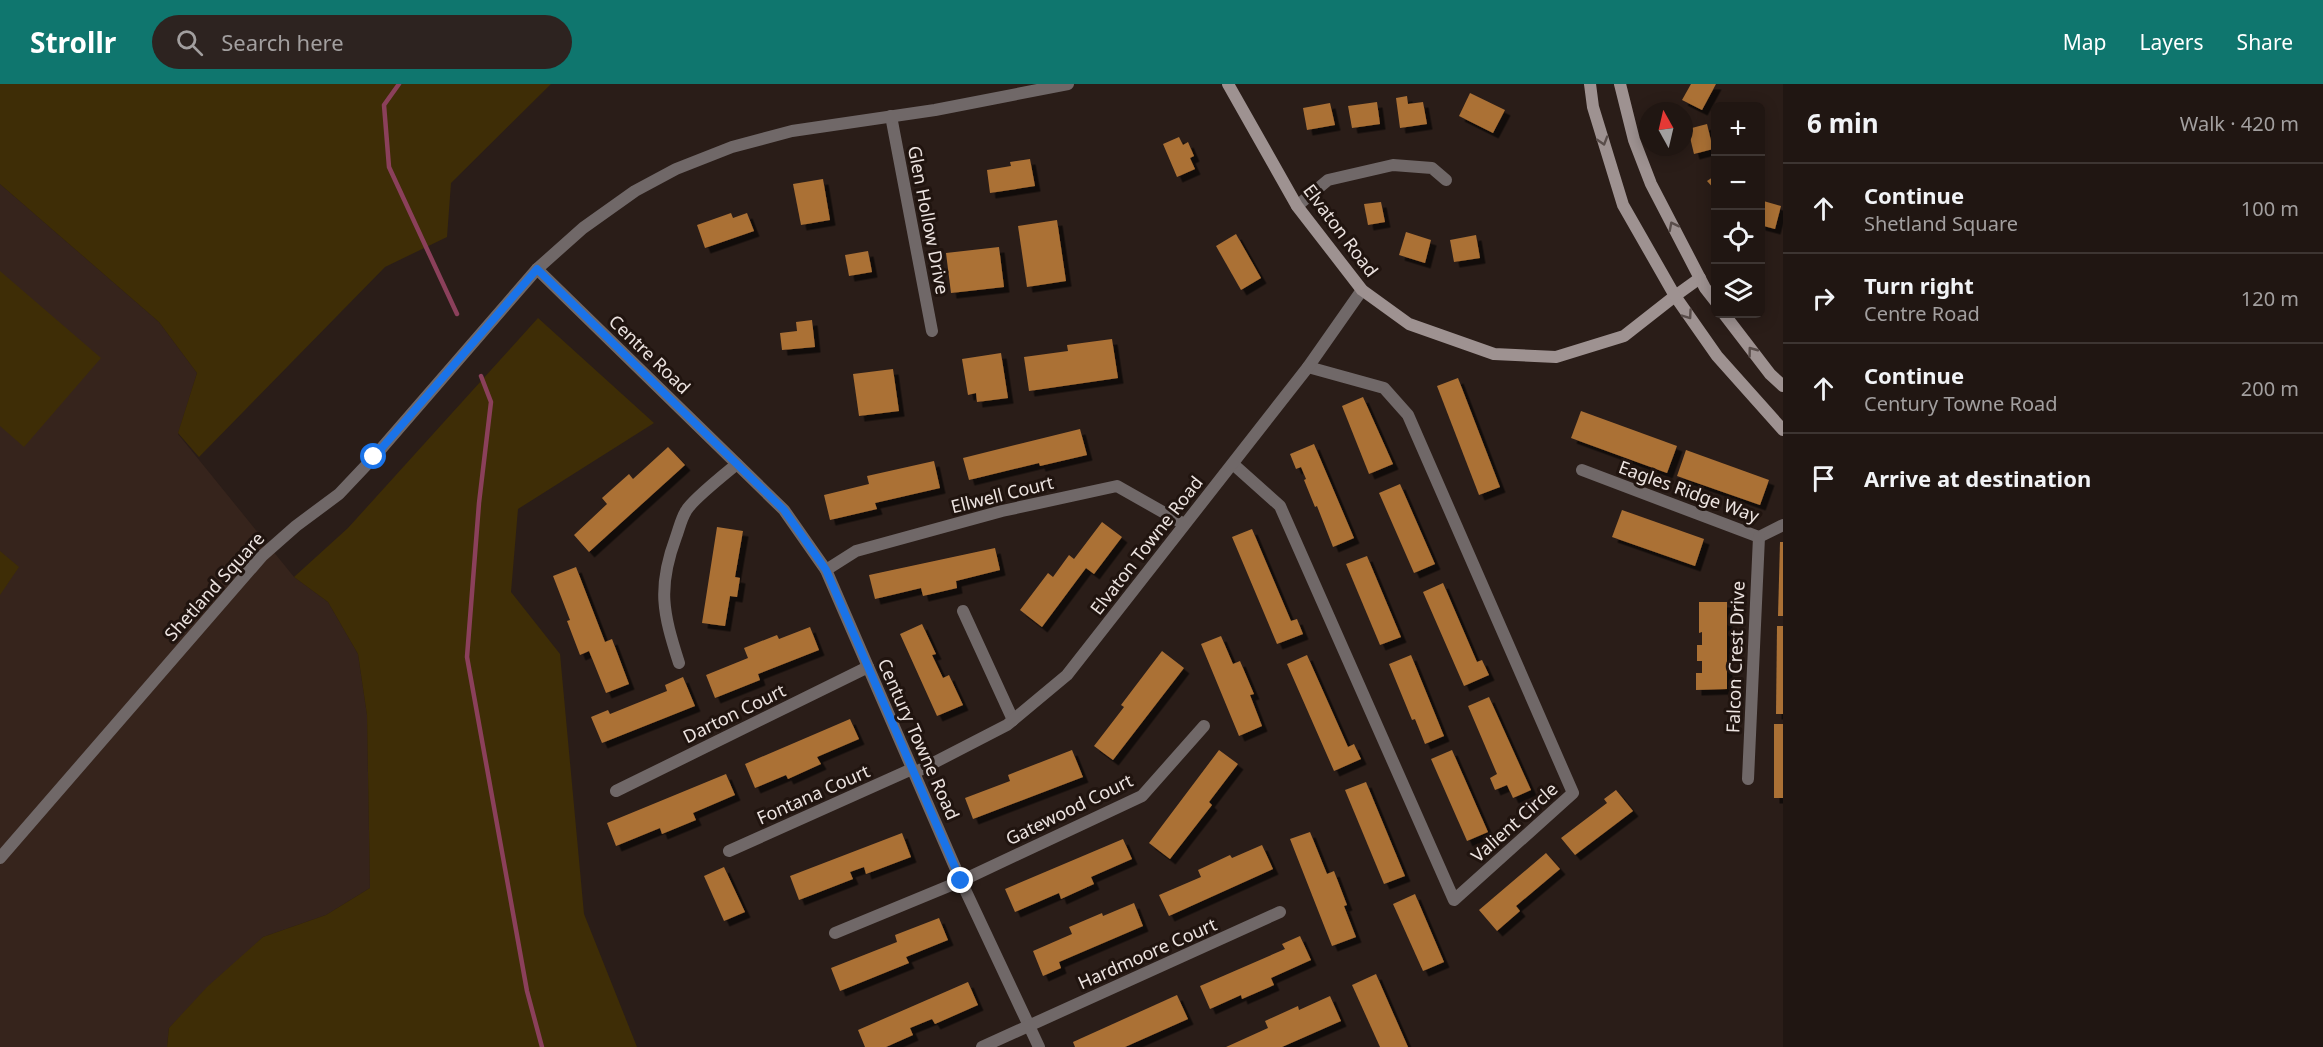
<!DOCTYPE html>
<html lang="en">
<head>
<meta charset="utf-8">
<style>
	body { margin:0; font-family:"Noto Sans",sans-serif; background:#2d2320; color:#f1f3f6 }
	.controls { position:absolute; right:18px; top:18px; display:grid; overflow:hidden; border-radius:9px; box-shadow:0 3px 15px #0003 }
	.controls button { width:54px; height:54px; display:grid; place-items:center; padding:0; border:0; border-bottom:2px solid #3d3532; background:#201612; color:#f1f3f6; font:30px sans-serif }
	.compass { position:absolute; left:1639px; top:18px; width:54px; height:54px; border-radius:50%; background:#201612; box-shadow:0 3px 15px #0003; rotate:352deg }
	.stop { position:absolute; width:18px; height:18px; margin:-14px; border:4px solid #1a73e8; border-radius:50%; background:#fff }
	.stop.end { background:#1a73e8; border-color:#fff; box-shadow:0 2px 6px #0008 }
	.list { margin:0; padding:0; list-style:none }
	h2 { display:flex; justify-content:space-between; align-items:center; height:78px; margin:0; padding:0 24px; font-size:26px }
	h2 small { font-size:20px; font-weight:400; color:#a29f9f }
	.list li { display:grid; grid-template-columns:39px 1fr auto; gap:18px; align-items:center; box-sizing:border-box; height:90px; padding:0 24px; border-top:2px solid #3d3532 }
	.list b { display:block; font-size:22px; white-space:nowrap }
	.list p { margin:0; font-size:20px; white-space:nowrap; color:#a29f9f }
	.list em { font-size:20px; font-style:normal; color:#a29f9f }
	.icon { flex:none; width:33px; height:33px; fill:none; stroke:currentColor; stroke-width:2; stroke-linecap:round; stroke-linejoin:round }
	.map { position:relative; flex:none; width:1783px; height:963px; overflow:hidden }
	header { display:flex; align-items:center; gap:36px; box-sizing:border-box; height:84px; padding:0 30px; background:#0f766e; color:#fff }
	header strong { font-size:28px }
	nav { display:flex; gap:33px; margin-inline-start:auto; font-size:21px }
	.search { width:420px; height:54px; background:#2d2320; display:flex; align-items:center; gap:15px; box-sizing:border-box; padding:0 21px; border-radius:33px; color:#a29f9f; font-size:22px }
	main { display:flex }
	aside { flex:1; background:#201612 }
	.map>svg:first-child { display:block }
</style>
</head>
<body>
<header>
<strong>Strollr</strong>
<div class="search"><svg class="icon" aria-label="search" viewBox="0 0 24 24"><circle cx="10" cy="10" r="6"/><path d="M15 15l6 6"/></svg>Search here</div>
<nav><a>Map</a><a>Layers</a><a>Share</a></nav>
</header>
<main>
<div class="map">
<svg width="1783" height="963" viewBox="0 0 1783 963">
	<defs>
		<filter id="shadow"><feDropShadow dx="5.5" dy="5.5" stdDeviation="0" flood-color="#0009"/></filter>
	</defs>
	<rect width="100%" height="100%" fill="#2a1d18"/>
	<polygon fill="#36241c" points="0,100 159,238 197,289 178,350 294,493 328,518 358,570 367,631 370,804 326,831 263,853 169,944 167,963 0,963"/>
	<g fill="#3e2d06">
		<polygon points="0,0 551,0 451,99 447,153 385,183 199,373 178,349 197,289 159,238 0,100"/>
		<polygon points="0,187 101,274 24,363 0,342"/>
		<polygon points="538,234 654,339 518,425 511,508 560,570 584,830 637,963 167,963 169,944 207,903 263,853 326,831 370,804 367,631 358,570 328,518 294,493 348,444"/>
		<polygon points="0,467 19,483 0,511"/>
	</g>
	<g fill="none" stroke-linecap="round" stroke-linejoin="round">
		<g stroke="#8b405b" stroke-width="4.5">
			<polyline points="399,0 384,21 389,83 457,230"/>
			<polyline points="481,292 491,318 479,419 467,573 527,907 542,963"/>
		</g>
	</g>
	<g fill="#ab7136" filter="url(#shadow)">
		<polygon points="1691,0 1716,0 1702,26 1682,16"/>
		<polygon points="1470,9 1505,26 1493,49 1459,32"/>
		<polygon points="1407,12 1408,20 1423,18 1427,40 1400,44 1396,14"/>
		<polygon points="1377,18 1380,40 1352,44 1348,22"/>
		<polygon points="1330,19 1335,41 1307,46 1303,24"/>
		<polygon points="1707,40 1713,65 1694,70 1688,45"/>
		<polygon points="1179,53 1183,61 1188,58 1194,72 1190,74 1195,85 1177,93 1163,60"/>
		<polygon points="1030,75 1035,102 990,109 987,86 1011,82 1010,78"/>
		<polygon points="1716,91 1716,107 1707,97"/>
		<polygon points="823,95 830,136 801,141 793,100"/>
		<polygon points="1760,116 1781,122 1775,145 1760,141"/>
		<polygon points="1381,118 1385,138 1368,141 1364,120"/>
		<polygon points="731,129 733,134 747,129 754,147 705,164 697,141"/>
		<polygon points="1057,136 1066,197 1027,203 1018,142"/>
		<polygon points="1406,148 1431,156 1425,179 1399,171"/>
		<polygon points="1236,150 1261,194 1241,206 1216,162"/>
		<polygon points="1476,151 1480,174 1454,178 1450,156"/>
		<polygon points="999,163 1004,203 951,209 946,169"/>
		<polygon points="868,167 872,188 849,192 845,171"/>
		<polygon points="812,236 815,263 782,266 780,249 797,247 796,238"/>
		<polygon points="1112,255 1118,294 1029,307 1024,273 1068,267 1067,261"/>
		<polygon points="1001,269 1008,314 977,318 976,309 968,311 962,275"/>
		<polygon points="893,285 899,327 859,332 853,290"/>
		<polygon points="1458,294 1500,403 1479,411 1437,302"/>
		<polygon points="1363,313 1393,380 1369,390 1342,322"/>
		<polygon points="1581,327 1677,362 1667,389 1571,354"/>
		<polygon points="1080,345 1087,371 1040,382 1039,379 969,396 963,374"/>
		<polygon points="1314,360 1354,454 1333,463 1317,422 1315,423 1304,396 1306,395 1301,383 1296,385 1290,370"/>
		<polygon points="668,363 685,381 589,468 574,451 607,420 602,414 629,390 633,395"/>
		<polygon points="1686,366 1769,396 1760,421 1677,392"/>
		<polygon points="934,377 940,404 875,419 877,425 830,436 824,411 869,400 867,392"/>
		<polygon points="1400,400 1435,480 1414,489 1379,409"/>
		<polygon points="1622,426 1704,455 1695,482 1612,453"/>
		<polygon points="1102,438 1122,453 1094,490 1086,484 1042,543 1020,526 1048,489 1053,493 1069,471 1074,475"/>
		<polygon points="717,443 743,447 735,493 740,494 737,513 730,512 725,542 702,539"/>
		<polygon points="1252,445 1291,537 1297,535 1303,550 1277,560 1232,453"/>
		<polygon points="1780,458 1783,458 1783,532 1778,532"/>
		<polygon points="995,464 1000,486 956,497 957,504 923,512 921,504 875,515 869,491"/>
		<polygon points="1367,472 1401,553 1380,561 1346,480"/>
		<polygon points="576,483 605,558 612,555 629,600 606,609 589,567 580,571 567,537 570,536 553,492"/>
		<polygon points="1443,499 1477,578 1482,576 1489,591 1464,602 1423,508"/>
		<polygon points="1699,518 1727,518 1727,605 1696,606 1696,589 1702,589 1702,577 1697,577 1697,561 1702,561 1702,548 1699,549"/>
		<polygon points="922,540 936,570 932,571 943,594 949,591 963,621 937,632 900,550"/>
		<polygon points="1777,542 1783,542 1783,630 1776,630"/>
		<polygon points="810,543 819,566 758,590 760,596 715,614 706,591 748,574 744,564 777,551 779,555"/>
		<polygon points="1221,552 1233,580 1240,577 1254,610 1250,611 1262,642 1239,652 1201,560"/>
		<polygon points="1162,567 1184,584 1113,676 1094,662 1124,623 1121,621"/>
		<polygon points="1307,571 1348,663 1354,660 1361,675 1334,687 1287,580"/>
		<polygon points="1411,571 1444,652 1425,660 1415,635 1412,636 1389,580"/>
		<polygon points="683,593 695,622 602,659 591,633 608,626 610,630 667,607 665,601"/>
		<polygon points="1489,613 1531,706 1513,714 1507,701 1495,706 1490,694 1497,690 1468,622"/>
		<polygon points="850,635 859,655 817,673 821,680 788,695 786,691 755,704 745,680"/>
		<rect x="1774" y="640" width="9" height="74"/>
		<polygon points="1072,666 1083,693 973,735 965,714 1010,697 1008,691"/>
		<polygon points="1219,666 1238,680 1209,718 1212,721 1170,775 1149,759"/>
		<polygon points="1452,666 1488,748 1467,757 1431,675"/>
		<polygon points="726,690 735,711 693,729 696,736 662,750 660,744 616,762 607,739"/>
		<polygon points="1366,698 1405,792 1384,800 1345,706"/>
		<polygon points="1616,706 1633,727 1575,771 1561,754 1607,719 1604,715"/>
		<polygon points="1310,748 1327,790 1334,787 1347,821 1344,822 1356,853 1332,862 1290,755"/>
		<polygon points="902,749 911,773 866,790 864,783 850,788 853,795 799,816 790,792"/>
		<polygon points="1123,755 1132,775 1091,793 1094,800 1061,815 1059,809 1015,828 1005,805"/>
		<polygon points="1262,761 1273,785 1169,832 1159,811 1201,793 1198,786 1230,771 1232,774"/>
		<polygon points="1546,769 1560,785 1516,822 1520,827 1497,847 1479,826"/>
		<polygon points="724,783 745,828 724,837 704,792"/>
		<polygon points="1415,810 1444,878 1423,887 1393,820"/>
		<polygon points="1134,819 1143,842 1059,878 1061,884 1043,892 1033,867 1072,850 1069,843 1102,829 1103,832"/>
		<polygon points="939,834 948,856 906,873 909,879 840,907 831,884 897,858 895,851"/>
		<polygon points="1300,852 1311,876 1271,894 1274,901 1242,915 1241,911 1210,925 1200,902 1285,865 1282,860"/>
		<polygon points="1376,890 1408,963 1380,963 1352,901"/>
		<polygon points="968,898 978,921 935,940 932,935 910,944 913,951 886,963 865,963 858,946"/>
		<polygon points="1177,911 1188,935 1125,963 1075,963 1073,958"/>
		<polygon points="1330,912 1341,937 1282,963 1226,963 1268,944 1265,937 1298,922 1299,926"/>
	</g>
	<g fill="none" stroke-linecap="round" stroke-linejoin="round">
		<g stroke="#706868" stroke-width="12">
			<polyline points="891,32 932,247"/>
			<polyline points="1297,122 1328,96 1393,81 1432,84 1446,96"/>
			<polyline points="537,185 784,426 826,486 961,797 1039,963"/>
			<polyline points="1233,380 1280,422 1454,816 1573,709 1408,331 1384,304 1308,283"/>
			<polyline points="1582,386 1759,453 1783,441"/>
			<polyline points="826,486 856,467 1002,427 1117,402 1184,440"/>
			<polyline points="963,527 1013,636"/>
			<path d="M 679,579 C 663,529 657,504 676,453 C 679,445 681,435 686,427 C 692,416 725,390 737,380"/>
			<polyline points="914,689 1007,641 1067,591 1308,283 1362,206"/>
			<polyline points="1748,695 1759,453"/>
			<polyline points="616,707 868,583"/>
			<polyline points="729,767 912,685"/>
			<polyline points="0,774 262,472 296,442 339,410 374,373 537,185 583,144 635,107 676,85 732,63 792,47 935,26 1068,0"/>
			<polyline points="835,849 961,797 1142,712 1204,642"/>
			<polyline points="982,963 1280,828"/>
		</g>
		<g stroke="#9e9291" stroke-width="12">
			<polyline points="1228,0 1297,122 1362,206 1409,240 1494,270 1556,273 1624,252 1675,212 1700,194"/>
			<polyline points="1590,0 1593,23 1623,121 1675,212 1717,272 1783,346"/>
			<polyline points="1620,0 1634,56 1651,100 1705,204 1716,218"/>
			<polyline points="1724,230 1770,290 1783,302"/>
		</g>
	</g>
	<defs><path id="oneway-chevron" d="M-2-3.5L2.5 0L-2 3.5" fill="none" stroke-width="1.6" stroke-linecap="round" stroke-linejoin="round" transform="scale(1.5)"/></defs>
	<g stroke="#594d4a">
		<use href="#oneway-chevron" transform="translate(1603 57) rotate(73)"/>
		<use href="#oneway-chevron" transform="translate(1673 142) rotate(-117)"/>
		<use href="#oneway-chevron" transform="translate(1688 231) rotate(55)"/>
		<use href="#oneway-chevron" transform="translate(1752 267) rotate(-127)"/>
	</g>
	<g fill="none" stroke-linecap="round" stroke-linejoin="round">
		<polyline stroke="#1a73e8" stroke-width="8" points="374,373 537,185 784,426 826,486 961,797"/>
	</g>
	<g text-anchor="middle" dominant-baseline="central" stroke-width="6" stroke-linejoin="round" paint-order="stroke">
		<g font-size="18" fill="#ece3e0" stroke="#20140f">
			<text transform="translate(929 136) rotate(79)">Glen Hollow Drive</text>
			<text transform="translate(1341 146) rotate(53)">Elvaton Road</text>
			<text transform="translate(650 270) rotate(44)">Centre Road</text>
			<text transform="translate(1689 407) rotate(20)">Eagles Ridge Way</text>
			<text transform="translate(1002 410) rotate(-14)">Ellwell Court</text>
			<text transform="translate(1146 461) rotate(-52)">Elvaton Towne Road</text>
			<text transform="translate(214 502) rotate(-48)">Shetland Square</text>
			<text transform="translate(1735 573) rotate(-88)">Falcon Crest Drive</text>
			<text transform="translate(734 629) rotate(-26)">Darton Court</text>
			<text transform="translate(919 655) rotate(66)">Century Towne Road</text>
			<text transform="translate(813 710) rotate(-24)">Fontana Court</text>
			<text transform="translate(1069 725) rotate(-26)">Gatewood Court</text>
			<text transform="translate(1514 738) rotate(-42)">Valient Circle</text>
			<text transform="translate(1147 869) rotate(-24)">Hardmoore Court</text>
		</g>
	</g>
</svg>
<div class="controls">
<button>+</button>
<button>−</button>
<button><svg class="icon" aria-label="locate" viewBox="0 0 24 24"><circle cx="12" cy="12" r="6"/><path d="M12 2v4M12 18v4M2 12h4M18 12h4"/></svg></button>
<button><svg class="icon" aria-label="layers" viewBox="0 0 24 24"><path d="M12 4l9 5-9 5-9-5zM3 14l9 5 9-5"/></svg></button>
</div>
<svg class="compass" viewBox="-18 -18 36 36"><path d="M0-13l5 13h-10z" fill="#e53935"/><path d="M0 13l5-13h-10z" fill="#a29f9f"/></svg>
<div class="stop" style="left:374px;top:373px"></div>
<div class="stop end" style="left:961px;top:797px"></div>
</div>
<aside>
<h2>6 min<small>Walk · 420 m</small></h2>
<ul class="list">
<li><svg class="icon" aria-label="ahead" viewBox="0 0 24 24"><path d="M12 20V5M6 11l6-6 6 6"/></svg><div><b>Continue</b><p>Shetland Square</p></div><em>100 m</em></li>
<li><svg class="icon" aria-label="right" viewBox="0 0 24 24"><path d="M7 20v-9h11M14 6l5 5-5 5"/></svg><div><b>Turn right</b><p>Centre Road</p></div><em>120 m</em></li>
<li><svg class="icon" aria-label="ahead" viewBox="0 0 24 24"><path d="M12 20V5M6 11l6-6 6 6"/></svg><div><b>Continue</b><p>Century Towne Road</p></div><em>200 m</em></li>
<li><svg class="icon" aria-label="arrive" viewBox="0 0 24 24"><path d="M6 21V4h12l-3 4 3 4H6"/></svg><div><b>Arrive at destination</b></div></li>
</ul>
</aside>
</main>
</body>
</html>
